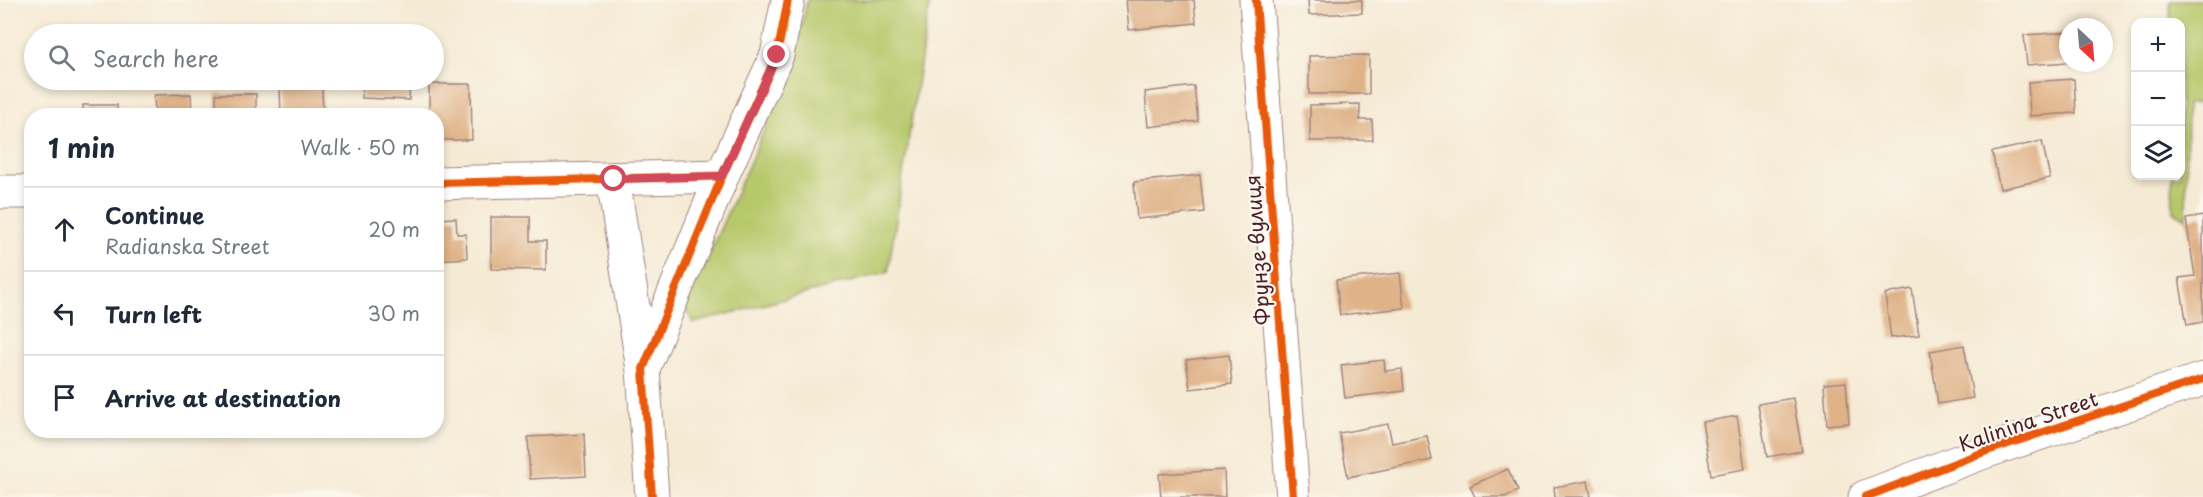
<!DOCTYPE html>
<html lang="en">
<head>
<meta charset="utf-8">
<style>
	body { margin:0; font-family:"Playpen Sans",sans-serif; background:#f6f6f7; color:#1f2937 }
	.controls { position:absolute; right:18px; top:18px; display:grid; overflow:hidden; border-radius:12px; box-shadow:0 3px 9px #0003 }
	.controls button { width:54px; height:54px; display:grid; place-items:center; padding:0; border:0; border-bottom:2px solid #e0e1e3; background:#fff; color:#1f2937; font:30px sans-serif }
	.compass { position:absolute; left:2059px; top:18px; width:54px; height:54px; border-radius:50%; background:#fff; box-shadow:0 3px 9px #0003; rotate:154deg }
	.stop { position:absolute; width:18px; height:18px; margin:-14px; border:4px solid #d1495b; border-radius:50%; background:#fff }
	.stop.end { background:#d1495b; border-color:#fff; box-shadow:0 2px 6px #0008 }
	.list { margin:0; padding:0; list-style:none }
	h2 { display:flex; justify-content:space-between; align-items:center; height:78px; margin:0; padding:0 24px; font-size:26px }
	h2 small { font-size:20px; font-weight:400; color:#747a83 }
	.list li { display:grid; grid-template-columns:39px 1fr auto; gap:18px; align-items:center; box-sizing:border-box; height:84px; padding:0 24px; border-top:2px solid #e0e1e3 }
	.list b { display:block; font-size:22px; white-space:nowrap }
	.list p { margin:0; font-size:20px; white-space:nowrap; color:#747a83 }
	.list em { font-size:20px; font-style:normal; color:#747a83 }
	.icon { flex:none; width:33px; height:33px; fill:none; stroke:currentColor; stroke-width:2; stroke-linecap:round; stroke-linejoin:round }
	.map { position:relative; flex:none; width:2203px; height:497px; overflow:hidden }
	.search { position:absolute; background:#fff; box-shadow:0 3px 9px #0003; left:24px; top:24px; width:420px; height:66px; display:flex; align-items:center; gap:15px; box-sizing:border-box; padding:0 21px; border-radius:33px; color:#747a83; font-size:22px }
	.panel { position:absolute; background:#fff; box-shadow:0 3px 9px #0003; left:24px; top:108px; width:420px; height:330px; border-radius:24px }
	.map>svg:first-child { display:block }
</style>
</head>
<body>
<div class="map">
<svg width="2203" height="497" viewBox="0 0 2203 497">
	<rect width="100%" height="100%" fill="#fbf7ec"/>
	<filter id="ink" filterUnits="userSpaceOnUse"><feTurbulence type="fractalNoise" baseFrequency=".0167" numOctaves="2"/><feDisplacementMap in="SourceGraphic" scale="12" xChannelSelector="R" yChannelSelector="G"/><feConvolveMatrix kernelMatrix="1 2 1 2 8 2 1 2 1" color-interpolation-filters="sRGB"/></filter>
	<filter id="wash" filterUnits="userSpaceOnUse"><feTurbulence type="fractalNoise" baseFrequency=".008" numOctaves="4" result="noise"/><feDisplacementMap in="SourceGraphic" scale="24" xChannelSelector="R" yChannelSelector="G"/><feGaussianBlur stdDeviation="1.35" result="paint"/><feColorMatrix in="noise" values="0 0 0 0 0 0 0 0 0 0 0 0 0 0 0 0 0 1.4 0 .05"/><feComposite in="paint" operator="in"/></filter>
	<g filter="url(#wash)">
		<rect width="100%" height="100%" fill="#f5ead4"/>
		<g fill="#b7c86b" stroke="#80744b" stroke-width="1.5">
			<polygon points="807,0 930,0 888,272 693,323 685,308 795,61"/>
			<polygon points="2170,0 2203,0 2203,103 2187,104 2186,219 2173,211 2172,176 2180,176 2180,22 2170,22"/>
		</g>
		<g id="blocks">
			<g fill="#dfb288">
				<polygon points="1126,0 1194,0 1196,23 1129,30"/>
				<polygon points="1308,0 1362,0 1362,13 1309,15"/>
				<polygon points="2068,32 2068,62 2027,65 2024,35"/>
				<polygon points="1369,55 1369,94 1309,94 1309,56"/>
				<polygon points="2074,79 2076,113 2030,116 2028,82"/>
				<polygon points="363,80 410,80 409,100 362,98"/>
				<polygon points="429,84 471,84 472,140 436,140 436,116 429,116"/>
				<polygon points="322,86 323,116 281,116 280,87"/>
				<polygon points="1194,86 1198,121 1148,127 1145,92"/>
				<polygon points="191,94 192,116 155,116 154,95"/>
				<rect x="216" y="94" width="40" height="22"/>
				<polygon points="1360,104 1360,120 1372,120 1373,140 1310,141 1310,105"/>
				<rect x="83" y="105" width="34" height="11"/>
				<polygon points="2042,141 2050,178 2000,189 1992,152"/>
				<polygon points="1200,175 1204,212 1137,219 1134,182"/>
				<polygon points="2203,216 2203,322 2187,325 2179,278 2195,276 2186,219"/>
				<polygon points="491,217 530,217 530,241 546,241 546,270 491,269"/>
				<polygon points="456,218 457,234 466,234 467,258 436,260 436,219"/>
				<polygon points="1400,273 1404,308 1340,315 1336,280"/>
				<polygon points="1912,289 1919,335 1891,338 1885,294"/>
				<polygon points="1964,345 1973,398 1938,404 1930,351"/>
				<polygon points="1229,355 1232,384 1190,389 1186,360"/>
				<polygon points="1384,360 1385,371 1402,369 1404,391 1345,398 1341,365"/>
				<polygon points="1846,382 1849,423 1827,425 1824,384"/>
				<polygon points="1793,398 1802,451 1767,457 1758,404"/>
				<polygon points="1737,416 1745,469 1711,475 1702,422"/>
				<polygon points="1388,424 1392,443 1427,436 1432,460 1348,477 1339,433"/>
				<polygon points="584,434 586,476 530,479 528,437"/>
				<polygon points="1508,469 1518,491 1505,497 1475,497 1470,486"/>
				<polygon points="1224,470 1225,497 1161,497 1159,474"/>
				<polygon points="1588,481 1591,497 1555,497 1554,487"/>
			</g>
		</g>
	</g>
	<g filter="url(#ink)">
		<use href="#blocks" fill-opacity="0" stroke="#a08480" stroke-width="1.5"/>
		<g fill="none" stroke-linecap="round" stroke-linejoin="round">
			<g stroke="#a08480" stroke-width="35">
				<g id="minor">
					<polyline points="1256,0 1293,497"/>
					<polyline points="613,179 643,369"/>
					<polyline points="436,183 722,176"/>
					<polyline points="0,192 32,192"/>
					<polyline points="652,497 643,369 722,176 777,55 788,0"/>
				</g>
			</g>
			<g stroke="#a08480" stroke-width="35">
				<polyline id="tertiary" points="1865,497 1984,452 2203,379"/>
			</g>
			<use href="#minor" stroke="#fff" stroke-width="33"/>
			<use href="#tertiary" stroke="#fff" stroke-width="33"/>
			<g stroke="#fbf7ec" stroke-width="11">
				<g id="cycleway">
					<polyline points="1256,0 1293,497"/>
					<polyline points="436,183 722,176"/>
					<polyline points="652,497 643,369 722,176 777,55 788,0"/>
					<polyline points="1865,497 1984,452 2203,379"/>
				</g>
			</g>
			<use href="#cycleway" stroke="#e8590c" stroke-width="8"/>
		</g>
	</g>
	<g fill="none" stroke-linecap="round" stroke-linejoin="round" filter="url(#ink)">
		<polyline stroke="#d1495b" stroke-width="8" points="614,179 722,176 777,55"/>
	</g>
	<g text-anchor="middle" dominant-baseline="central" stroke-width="4.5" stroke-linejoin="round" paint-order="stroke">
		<g font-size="20" fill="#4a1f2b" stroke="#fbf7ec">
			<text transform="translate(1257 250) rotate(-94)">Фрунзе вулиця</text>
			<text transform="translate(2028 421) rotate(-19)">Kalinina Street</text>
		</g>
	</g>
</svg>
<div class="controls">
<button>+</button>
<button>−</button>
<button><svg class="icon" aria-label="layers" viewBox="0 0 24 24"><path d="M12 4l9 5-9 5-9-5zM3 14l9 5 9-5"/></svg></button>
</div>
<svg class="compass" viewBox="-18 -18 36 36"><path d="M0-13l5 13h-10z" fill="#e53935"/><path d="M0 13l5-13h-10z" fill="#747a83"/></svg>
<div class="stop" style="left:614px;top:179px"></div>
<div class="stop end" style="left:777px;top:55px"></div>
<div class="search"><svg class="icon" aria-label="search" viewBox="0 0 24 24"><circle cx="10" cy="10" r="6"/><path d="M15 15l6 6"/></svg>Search here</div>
<section class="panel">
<h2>1 min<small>Walk · 50 m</small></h2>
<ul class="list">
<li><svg class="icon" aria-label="ahead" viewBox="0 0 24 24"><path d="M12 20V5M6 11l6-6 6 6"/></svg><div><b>Continue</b><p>Radianska Street</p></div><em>20 m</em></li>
<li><svg class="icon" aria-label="left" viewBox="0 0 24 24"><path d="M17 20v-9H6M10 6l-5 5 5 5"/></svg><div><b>Turn left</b></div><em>30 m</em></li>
<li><svg class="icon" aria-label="arrive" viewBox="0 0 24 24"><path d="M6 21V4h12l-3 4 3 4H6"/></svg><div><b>Arrive at destination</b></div></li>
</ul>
</section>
</div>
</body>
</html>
